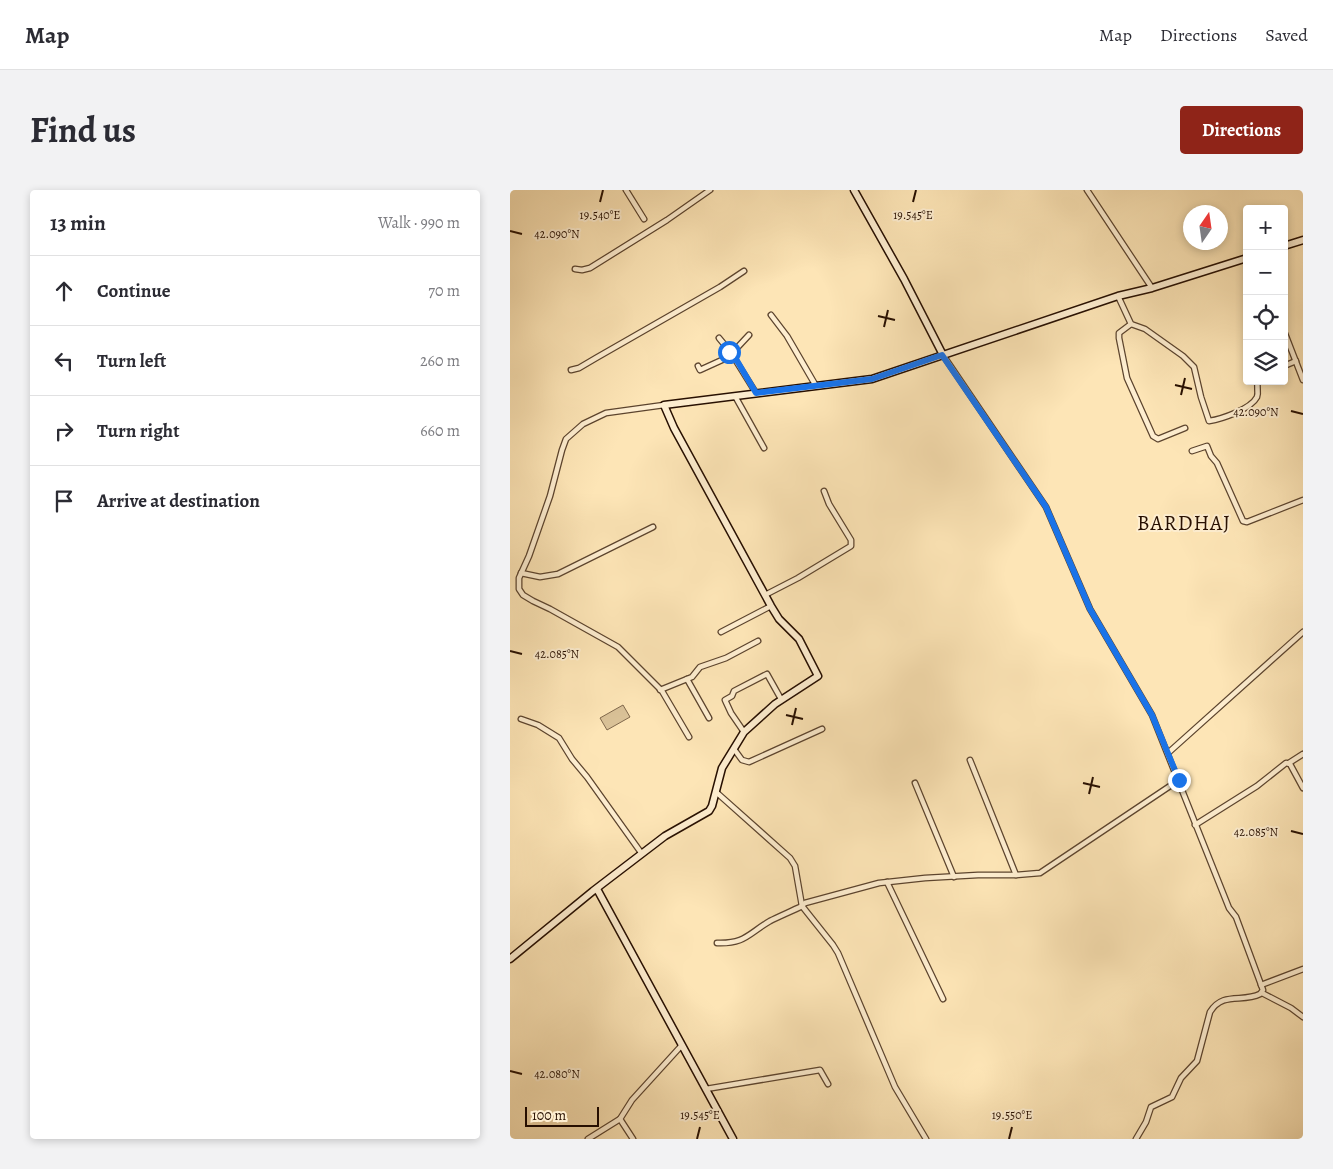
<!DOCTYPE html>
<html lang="en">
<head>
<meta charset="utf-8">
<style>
	body { margin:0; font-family:Alegreya,serif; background:#f2f2f3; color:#2b2b33 }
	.controls { position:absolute; right:15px; top:15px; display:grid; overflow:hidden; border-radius:5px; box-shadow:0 2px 8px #0003 }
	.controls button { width:45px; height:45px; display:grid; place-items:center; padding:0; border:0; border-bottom:1px solid #e1e1e2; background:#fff; color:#2b2b33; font:25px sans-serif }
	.compass { position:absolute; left:673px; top:15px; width:45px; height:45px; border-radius:50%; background:#fff; box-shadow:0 2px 8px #0003; rotate:13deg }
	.scale { position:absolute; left:15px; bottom:12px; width:74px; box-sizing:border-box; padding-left:5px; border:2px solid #270f01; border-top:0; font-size:14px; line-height:18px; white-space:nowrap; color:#270f01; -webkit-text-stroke:4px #feeed0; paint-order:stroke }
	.stop { position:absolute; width:15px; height:15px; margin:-11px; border:4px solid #1a73e8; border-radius:50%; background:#fff }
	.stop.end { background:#1a73e8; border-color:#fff; box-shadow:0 1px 5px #0008 }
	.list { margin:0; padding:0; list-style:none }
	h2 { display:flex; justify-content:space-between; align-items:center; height:65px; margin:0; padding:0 20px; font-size:21px }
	h2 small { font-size:16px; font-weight:400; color:#7c7c81 }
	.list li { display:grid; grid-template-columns:32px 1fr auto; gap:15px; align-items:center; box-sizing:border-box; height:70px; padding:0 20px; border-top:1px solid #e1e1e2 }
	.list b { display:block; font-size:19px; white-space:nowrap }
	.list em { font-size:16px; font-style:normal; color:#7c7c81 }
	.icon { flex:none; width:28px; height:28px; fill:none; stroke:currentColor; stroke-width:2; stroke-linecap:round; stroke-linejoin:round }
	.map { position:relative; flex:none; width:793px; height:949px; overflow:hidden; border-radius:5px }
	header { display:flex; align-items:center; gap:30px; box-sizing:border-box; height:70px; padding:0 25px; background:#fff; border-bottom:1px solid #e1e1e2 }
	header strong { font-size:24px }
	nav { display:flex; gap:28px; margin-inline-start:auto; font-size:18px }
	.intro { display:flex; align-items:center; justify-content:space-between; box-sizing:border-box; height:120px; padding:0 30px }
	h1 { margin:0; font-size:35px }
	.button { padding:12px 22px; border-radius:5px; background:#8f2418; color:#fff; font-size:18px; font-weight:700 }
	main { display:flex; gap:30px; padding:0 30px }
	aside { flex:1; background:#fff; border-radius:5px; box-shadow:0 2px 8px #0003 }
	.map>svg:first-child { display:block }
</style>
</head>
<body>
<header>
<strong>Map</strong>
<nav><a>Map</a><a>Directions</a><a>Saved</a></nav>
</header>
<div class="intro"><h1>Find us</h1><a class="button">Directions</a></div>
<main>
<aside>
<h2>13 min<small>Walk · 990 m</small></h2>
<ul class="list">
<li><svg class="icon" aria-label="ahead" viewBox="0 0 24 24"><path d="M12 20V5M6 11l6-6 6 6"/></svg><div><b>Continue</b></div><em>70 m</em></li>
<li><svg class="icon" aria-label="left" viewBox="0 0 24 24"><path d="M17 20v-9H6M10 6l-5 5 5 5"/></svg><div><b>Turn left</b></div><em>260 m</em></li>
<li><svg class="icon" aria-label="right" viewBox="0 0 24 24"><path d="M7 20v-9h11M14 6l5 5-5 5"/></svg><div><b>Turn right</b></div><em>660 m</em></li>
<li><svg class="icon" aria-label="arrive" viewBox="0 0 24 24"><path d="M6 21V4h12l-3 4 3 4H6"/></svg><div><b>Arrive at destination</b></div></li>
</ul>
</aside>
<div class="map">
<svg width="793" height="949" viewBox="0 0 793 949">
	<rect width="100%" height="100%" fill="#fde5b6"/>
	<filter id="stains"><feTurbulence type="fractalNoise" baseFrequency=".004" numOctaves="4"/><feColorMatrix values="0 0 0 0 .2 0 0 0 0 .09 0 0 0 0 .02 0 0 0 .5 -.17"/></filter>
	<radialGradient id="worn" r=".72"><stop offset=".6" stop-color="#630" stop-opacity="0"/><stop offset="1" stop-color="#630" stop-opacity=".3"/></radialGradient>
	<polygon fill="#d9c197" stroke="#80684c" points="113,515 120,527 97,540 90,528"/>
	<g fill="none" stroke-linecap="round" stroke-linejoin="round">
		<g stroke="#5c442e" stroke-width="7">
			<g id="street">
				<polyline points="116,0 134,29"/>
				<polyline points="577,0 642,98"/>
				<polyline points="65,79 72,80 80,78 157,30 200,0"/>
				<path d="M 608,106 L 621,134 L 635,139 L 673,166 L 684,177 L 691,207 L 699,231 C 712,229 741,219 747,207 C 749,202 746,197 748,191"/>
				<polyline points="261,125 277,146 306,196"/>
				<polyline points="621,134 609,143 609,148 617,188 643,246 648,249 675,238"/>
				<polyline points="774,141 793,190"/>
				<polyline points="239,145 225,160 223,166 246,203"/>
				<path d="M 433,165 L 536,317 L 580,419 L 642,525 L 719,718 L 726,727 L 753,800 L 750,804 C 732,813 713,801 700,822 L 687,871 L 671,888 L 662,907 L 641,917 L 636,932 L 626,949"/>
				<polyline points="188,176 190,180 223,165 209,148"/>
				<polyline points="774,176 786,171"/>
				<polyline points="61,180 69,178 86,168 210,97 234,81"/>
				<polyline points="225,206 254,258"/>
				<polyline points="154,215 96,223 73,234 56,249 52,260 40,306 19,366 9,388 9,399 13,405 23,411 40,419 108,457 152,501 179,547"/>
				<polyline points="682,261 697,256 701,266 707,273 733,331 737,332 793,310"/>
				<polyline points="11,383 30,387 48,384 143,337"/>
				<polyline points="255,405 288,388 341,356 341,350 319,314 314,301"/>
				<polyline points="211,442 261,416"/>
				<polyline points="177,489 199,528"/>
				<polyline points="150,500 182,487 190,477 216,468 248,451"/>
				<polyline points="11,529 28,535 49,548 62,569 77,587 132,664"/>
				<polyline points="234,542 221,523 215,510 222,506 224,501 257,484 271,509"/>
				<polyline points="224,559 232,570 239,572 312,539"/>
				<polyline points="658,563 793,442"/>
				<polyline points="460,570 506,685"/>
				<polyline points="779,573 793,564"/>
				<polyline points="405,593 444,687"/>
				<polyline points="206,602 280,668 285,676 292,716 323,755 328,763 385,897 416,949"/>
				<polyline points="685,635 747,596 776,573 780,574 793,598"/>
				<polyline points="377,692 433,809"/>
				<path d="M 207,753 C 235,754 238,744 260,731 C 270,726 282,721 292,716 L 295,713 L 369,693 L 415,688 L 468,685 L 506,685 L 530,683 L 669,590"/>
				<polyline points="751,795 793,779"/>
				<polyline points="752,803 781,818 793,827"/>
				<polyline points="196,899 310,880 318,894"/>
				<polyline points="78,949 110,929"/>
				<polyline points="123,949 110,929 122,910 172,855"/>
			</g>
		</g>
		<g stroke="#270f01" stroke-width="9">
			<g id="secondary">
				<polyline points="344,0 394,89 433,165"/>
				<polyline points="774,56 793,50"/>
				<polyline points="87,699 223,949"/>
				<polyline points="0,769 83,701 155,646 199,621 202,616 212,578 234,542 265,514 308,486 289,449 269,429 261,416 164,238 154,215 362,189 608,106 642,98 737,68"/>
			</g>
		</g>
		<use href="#street" stroke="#feeed0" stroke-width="4.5"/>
		<use href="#secondary" stroke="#feeed0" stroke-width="6"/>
	</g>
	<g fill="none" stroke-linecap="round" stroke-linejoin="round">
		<polyline stroke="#1a73e8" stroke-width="6" points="219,162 223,164 246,203 362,189 432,165 536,317 580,419 642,525 669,590"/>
	</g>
	<path fill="none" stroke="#270f01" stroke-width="2" d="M 90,12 L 93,0M 403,12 L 406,0M 0,41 L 12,44M 368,126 L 385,130M 374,137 L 378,120M 665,195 L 682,199M 671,205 L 675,188M 781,221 L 793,224M 0,461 L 12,464M 276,525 L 293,529M 282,535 L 286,518M 573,593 L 590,597M 579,604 L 583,587M 781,641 L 793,644M 0,881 L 12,884M 187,949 L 190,937M 499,949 L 502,937"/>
	<g text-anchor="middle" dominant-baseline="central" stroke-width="4" stroke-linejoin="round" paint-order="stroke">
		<g font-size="21" letter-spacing="1" fill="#270f01" stroke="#feeed0">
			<text x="674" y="333">BARDHAJ</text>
		</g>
	</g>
	<g font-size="12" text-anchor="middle" fill="#270f01" stroke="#feeed0" stroke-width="4" stroke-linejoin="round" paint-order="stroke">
		<text x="90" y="29">19.540°E</text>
		<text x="403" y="29">19.545°E</text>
		<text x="47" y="48">42.090°N</text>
		<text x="746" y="226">42.090°N</text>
		<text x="47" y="468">42.085°N</text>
		<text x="746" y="646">42.085°N</text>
		<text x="47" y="888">42.080°N</text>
		<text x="190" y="929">19.545°E</text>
		<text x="502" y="929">19.550°E</text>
	</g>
	<rect width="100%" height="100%" filter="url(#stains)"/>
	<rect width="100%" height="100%" fill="url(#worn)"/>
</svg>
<div class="controls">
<button>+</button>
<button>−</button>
<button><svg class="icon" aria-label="locate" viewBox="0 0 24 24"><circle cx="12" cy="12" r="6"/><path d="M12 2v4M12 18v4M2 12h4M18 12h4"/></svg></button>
<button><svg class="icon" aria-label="layers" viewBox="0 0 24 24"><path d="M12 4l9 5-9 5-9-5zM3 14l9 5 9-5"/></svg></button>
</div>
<svg class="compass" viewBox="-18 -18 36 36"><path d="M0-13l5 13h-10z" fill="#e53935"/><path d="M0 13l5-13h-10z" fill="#7c7c81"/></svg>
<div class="scale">100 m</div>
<div class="stop" style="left:219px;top:162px"></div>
<div class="stop end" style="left:669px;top:590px"></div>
</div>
</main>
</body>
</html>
